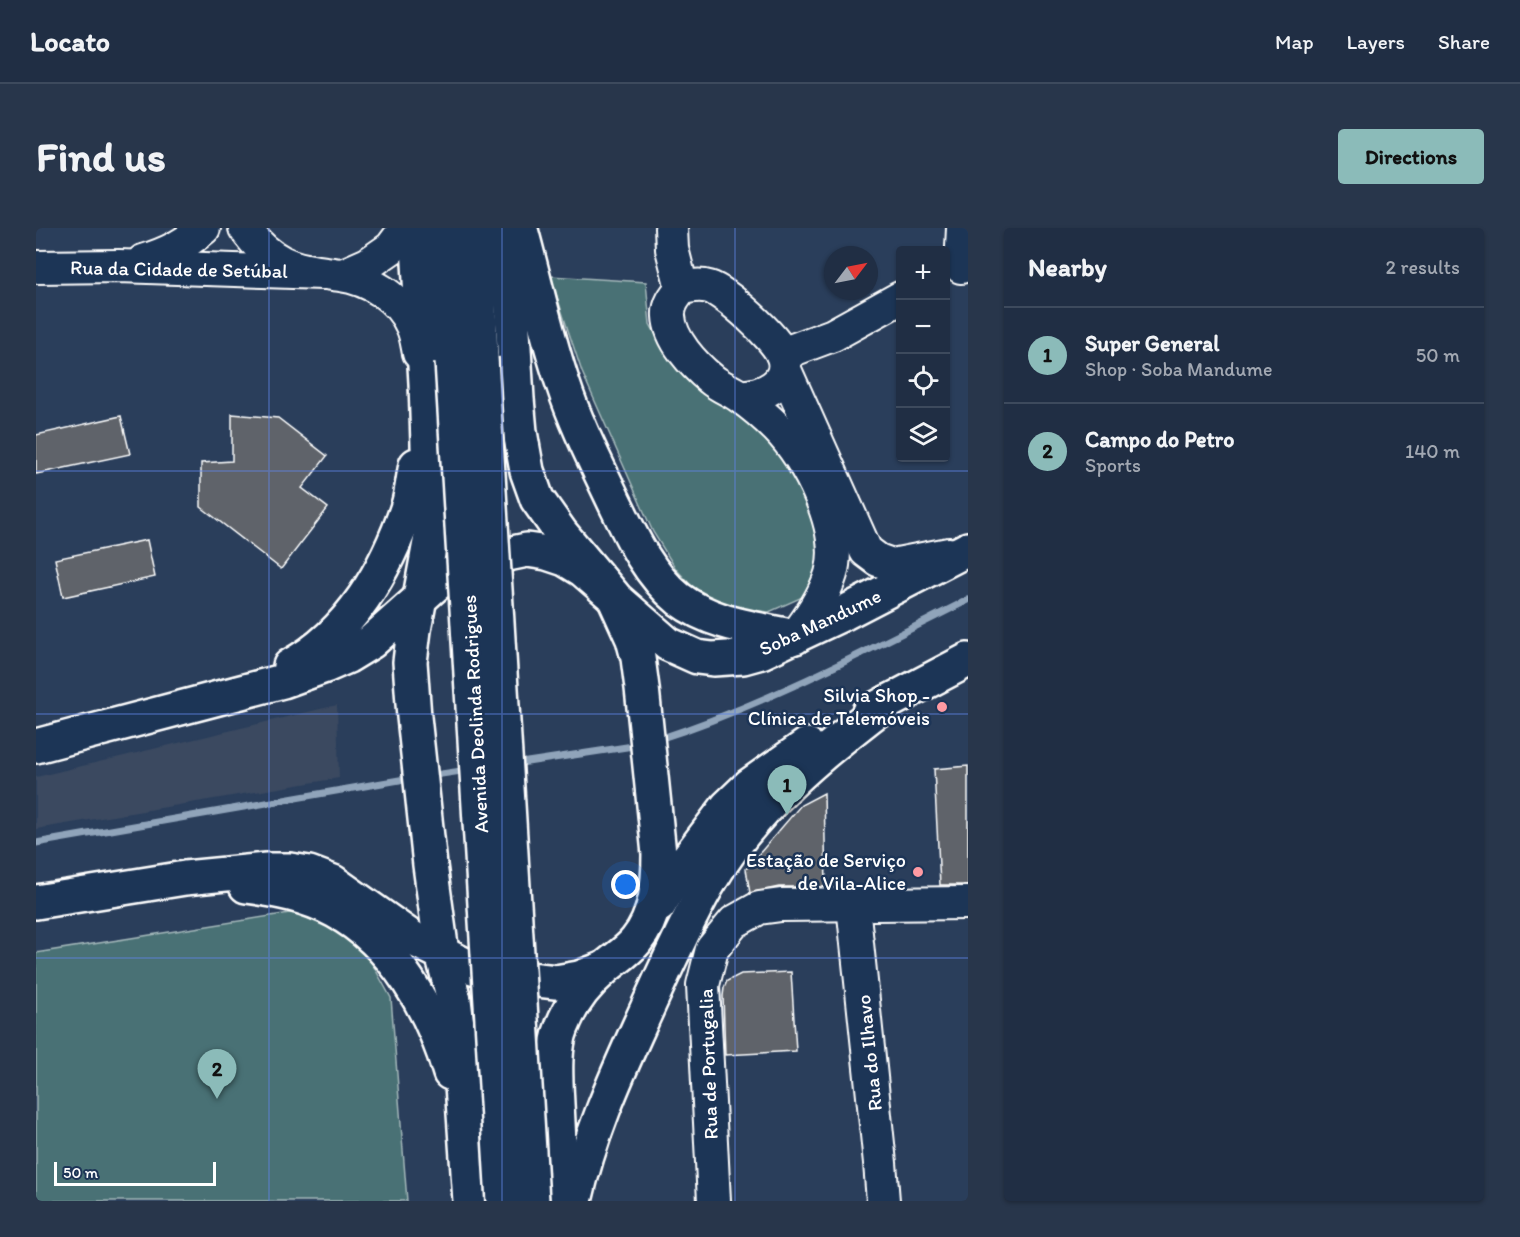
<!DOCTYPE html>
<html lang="en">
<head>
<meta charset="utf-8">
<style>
	body { margin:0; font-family:Itim,sans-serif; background:#28364b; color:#f1f3f6 }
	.controls { position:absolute; right:18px; top:18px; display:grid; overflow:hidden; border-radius:6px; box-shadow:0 2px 4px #0004 }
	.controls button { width:54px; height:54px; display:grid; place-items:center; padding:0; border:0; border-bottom:2px solid #3d4a5d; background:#202e44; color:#f1f3f6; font:30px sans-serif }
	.compass { position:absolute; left:788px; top:18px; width:54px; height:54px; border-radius:50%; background:#202e44; box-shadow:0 2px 4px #0004; rotate:58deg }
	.scale { position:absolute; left:18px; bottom:15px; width:162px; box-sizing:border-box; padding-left:6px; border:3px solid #fff; border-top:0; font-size:16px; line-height:21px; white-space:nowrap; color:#fff; -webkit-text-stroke:4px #1d3557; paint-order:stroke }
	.you { position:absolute; left:590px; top:657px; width:21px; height:21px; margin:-15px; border:4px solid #fff; border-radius:50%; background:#1a73e8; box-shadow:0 0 0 9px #1a73e833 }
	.badge { display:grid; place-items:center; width:39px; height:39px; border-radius:50%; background:#8bbbb9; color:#111; font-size:20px; font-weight:700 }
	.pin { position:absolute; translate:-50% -50px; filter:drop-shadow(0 2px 3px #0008) }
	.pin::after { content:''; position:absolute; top:32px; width:21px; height:18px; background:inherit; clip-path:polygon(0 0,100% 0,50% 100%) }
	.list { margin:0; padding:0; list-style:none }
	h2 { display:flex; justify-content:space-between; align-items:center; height:78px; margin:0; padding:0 24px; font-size:26px }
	h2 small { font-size:20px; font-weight:400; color:#a2a8b2 }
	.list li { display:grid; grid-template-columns:39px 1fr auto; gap:18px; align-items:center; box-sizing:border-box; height:96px; padding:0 24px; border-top:2px solid #3d4a5d }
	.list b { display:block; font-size:22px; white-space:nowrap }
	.list p { margin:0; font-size:20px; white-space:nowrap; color:#a2a8b2 }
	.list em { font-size:20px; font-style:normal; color:#a2a8b2 }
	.icon { flex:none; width:33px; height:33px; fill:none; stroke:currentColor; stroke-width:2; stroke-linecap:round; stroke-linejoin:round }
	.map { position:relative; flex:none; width:932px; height:973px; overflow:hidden; border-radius:6px }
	header { display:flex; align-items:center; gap:36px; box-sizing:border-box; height:84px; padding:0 30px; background:#202e44; border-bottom:2px solid #3d4a5d }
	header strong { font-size:28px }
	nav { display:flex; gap:33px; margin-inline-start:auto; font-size:21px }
	.intro { display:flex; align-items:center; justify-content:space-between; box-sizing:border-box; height:144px; padding:0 36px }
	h1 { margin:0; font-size:42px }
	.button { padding:15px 27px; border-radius:6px; background:#8bbbb9; color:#111; font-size:21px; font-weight:700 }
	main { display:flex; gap:36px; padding:0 36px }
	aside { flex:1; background:#202e44; border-radius:6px; box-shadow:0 2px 4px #0004 }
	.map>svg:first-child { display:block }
</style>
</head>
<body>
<header>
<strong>Locato</strong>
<nav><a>Map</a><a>Layers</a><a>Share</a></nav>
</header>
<div class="intro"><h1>Find us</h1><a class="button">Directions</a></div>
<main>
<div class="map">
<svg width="932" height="973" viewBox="0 0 932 973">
	<rect width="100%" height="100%" fill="#2a3e5b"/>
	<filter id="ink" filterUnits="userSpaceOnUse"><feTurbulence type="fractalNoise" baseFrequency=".0167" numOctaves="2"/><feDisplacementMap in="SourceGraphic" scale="12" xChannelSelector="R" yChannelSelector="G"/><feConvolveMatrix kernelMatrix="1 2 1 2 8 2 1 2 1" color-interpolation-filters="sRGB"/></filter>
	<g filter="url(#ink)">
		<polygon fill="#3a4960" points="301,477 303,550 0,601 0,549"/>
		<g fill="#497175" stroke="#a4b8ba" stroke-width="1.5">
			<polygon points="514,48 610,54 614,96 632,129 658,155 710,188 752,225 782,280 787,326 771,367 733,384 703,381 664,367 640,341 617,304 546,144"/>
			<polygon points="266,683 327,719 355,770 371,973 0,973 0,725"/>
		</g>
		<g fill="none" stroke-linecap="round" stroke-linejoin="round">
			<g stroke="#90a4ba" stroke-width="7">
				<path d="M 620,512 C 729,477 830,423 932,372"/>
				<polyline points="478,536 604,517"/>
				<polyline points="392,548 432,542"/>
				<polyline points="0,615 375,550"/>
			</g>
		</g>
		<g fill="#5f646a" stroke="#fff" stroke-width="1.5">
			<polygon points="196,186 242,190 291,228 266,260 292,280 245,341 165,279 165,235 196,233"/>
			<polygon points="85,188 94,226 0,246 0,207"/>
			<polygon points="111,312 119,349 27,369 19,331"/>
			<polygon points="932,538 932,657 904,657 898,541"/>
			<polygon points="788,565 790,659 743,659 714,665 710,641 765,577"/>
			<polygon points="755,744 760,823 689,827 687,768 688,760 691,753 705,746"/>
		</g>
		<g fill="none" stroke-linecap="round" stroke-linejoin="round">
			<g stroke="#fff" stroke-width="36">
				<g id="minor">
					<path d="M 209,0 C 219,15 230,26 246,34 C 264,43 284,44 304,47 C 334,51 364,70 376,98 C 380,106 381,116 383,125"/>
					<polyline points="635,0 636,21 646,60"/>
					<path d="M 107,33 C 133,25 148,17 168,0"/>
					<polyline points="0,39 83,38 287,45"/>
					<polyline points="925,39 927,0"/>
					<polyline points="307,47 332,36 355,20 370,0"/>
					<polyline points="746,126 797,107 864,70"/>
					<polyline points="749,142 830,323 842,332 856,337 913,326"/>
					<path d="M 703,168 C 726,170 758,154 746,126 C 739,109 690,64 673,59 C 663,56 655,58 646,60 C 639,68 632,77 633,88 C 634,112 658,137 675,151 C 683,158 694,162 703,168 C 716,177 730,189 741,200 C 772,231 808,302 795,346 C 788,369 773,390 759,409"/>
					<polyline points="817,677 844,935 847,973"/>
					<polyline points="678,973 667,757 676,721 698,694 723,680 745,677 932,675"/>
				</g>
			</g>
			<g stroke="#fff" stroke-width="38">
				<g id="major">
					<polyline points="381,0 390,155 395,309 378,402 374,434 378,489 394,637 406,725 418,772 423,813 434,973"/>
					<path d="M 471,0 L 481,171 L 484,204 L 491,243 L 501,271 L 525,305 L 577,367 L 597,411 L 602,430 L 606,460 L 623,626 C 623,656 620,689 600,713 C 591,724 579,731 569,740 C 549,757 535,775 526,799 C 517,820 520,854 521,876 C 523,909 524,941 525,973"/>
					<path d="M 485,2 C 499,53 510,106 527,156 C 540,196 560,235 578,273 C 595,308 612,346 643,371 C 676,396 719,400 759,409"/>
					<path d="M 254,438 C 314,406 351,341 372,278 C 376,265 377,250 380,237"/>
					<polyline points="833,484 932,432"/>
					<polyline points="0,518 247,453 289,438 312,428 335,414 406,351 443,332 491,322 511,325 529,331 547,342 632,416 661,429 677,431 707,429 725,424 808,385 932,321"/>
					<path d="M 210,658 C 241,662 271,668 299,683 C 358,715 396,782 414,845"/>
					<polyline points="0,674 149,650 231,642 254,642 273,645 297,654 379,712 427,736 466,748 520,754 543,750 566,741"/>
					<polyline points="623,677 646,638 691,579 714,557 771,517"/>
					<path d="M 539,973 C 553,910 578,853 605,794 C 626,748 646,702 671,658 C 715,582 783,526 852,474"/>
				</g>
			</g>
			<g stroke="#fff" stroke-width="38">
				<g id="highway">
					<polyline points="408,0 416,133"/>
					<polyline points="440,0 445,130"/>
				</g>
			</g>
			<use href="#minor" stroke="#1d3557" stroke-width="32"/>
			<use href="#major" stroke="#1d3557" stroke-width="33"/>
			<use href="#highway" stroke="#1d3557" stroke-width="33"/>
			<g stroke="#fff" stroke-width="38" stroke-linecap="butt">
				<g id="highway-bridge">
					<polyline points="445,130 496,973"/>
					<polyline points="416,133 467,973"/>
				</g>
			</g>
			<use href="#highway-bridge" stroke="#1d3557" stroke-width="33"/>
		</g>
	</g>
	<path fill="none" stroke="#6183e4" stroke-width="1.5" stroke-opacity="0.55" d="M 233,0 L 233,973M 466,0 L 466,973M 699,0 L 699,973M 0,243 L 932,243M 0,486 L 932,486M 0,730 L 932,730"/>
	<g fill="#ff9aa2" stroke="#1d3557" stroke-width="2">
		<circle cx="906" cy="479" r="6"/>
		<circle cx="882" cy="644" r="6"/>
	</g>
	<g text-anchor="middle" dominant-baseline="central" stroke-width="5" stroke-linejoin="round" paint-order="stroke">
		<g font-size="20" fill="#fff" stroke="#1d3557">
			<text transform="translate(143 41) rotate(1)">Rua da Cidade de Setúbal</text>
			<text transform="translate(784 394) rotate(-25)">Soba Mandume</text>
			<text transform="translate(439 486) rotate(-93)">Avenida Deolinda Rodrigues</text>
			<text transform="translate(833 825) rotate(-96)">Rua do Ilhavo</text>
			<text transform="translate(672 836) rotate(-92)">Rua de Portugalia</text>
		</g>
		<g font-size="20" fill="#fff" stroke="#1d3557" text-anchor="end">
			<text x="894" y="467">Silvia Shop -<tspan x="894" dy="23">Clínica de Telemóveis</tspan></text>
			<text x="870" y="632">Estação de Serviço<tspan x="870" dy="23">de Vila-Alice</tspan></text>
		</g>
	</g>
</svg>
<div class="controls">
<button>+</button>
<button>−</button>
<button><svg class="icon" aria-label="locate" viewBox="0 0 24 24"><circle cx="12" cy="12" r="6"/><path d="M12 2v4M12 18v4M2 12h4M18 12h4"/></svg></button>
<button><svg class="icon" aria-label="layers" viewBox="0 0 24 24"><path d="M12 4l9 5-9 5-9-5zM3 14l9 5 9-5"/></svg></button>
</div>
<svg class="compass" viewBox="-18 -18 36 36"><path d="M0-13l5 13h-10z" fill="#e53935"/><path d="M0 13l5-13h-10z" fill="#a2a8b2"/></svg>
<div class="scale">50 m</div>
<div class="you"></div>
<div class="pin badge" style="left:751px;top:587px">1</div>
<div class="pin badge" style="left:181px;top:871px">2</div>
</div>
<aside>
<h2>Nearby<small>2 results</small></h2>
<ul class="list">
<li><span class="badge">1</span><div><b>Super General</b><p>Shop · Soba Mandume</p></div><em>50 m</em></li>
<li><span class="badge">2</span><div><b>Campo do Petro</b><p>Sports</p></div><em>140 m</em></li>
</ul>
</aside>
</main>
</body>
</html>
